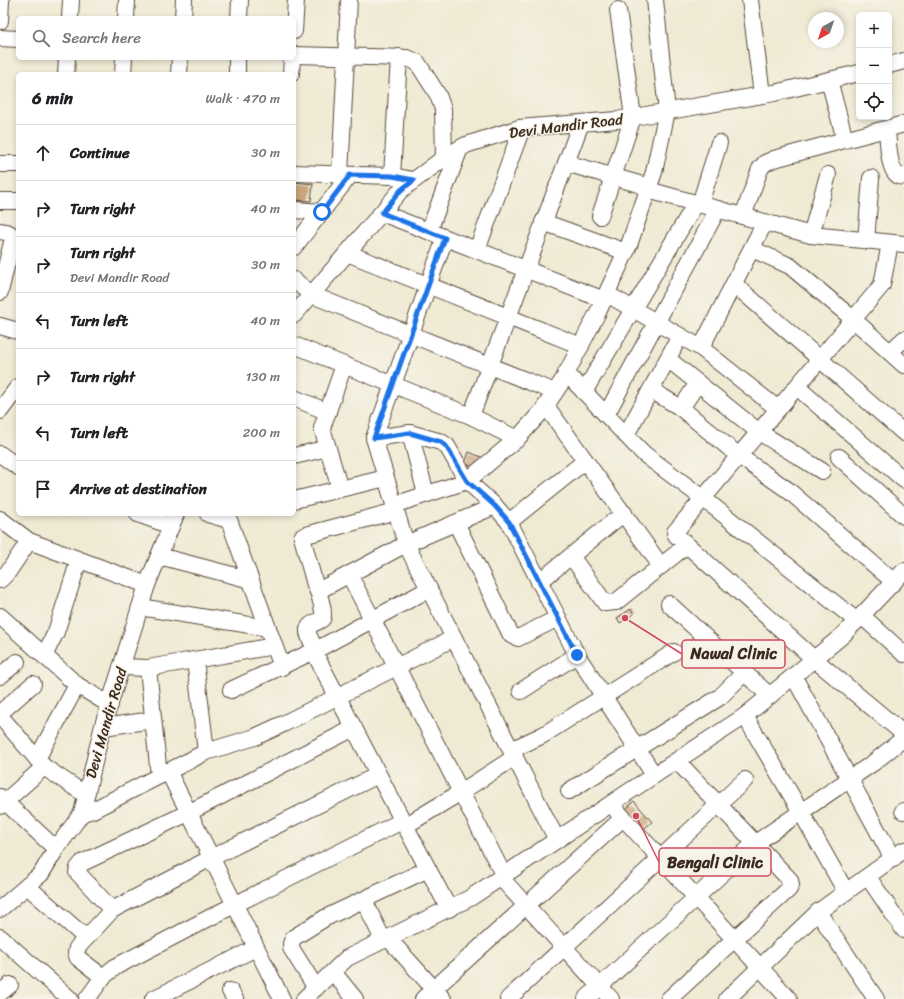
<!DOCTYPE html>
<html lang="en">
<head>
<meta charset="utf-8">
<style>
	body { margin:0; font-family:Sriracha,sans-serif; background:#f2f2f2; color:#202124 }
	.controls { position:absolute; right:12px; top:12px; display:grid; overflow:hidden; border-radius:6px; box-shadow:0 2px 6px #0003 }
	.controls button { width:36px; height:36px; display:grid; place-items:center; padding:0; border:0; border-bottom:1px solid #e0e0e0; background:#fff; color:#202124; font:20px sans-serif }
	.compass { position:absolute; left:808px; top:12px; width:36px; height:36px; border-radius:50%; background:#fff; box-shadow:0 2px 6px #0003; rotate:220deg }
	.stop { position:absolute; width:12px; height:12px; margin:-9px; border:3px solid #1a73e8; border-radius:50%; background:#fff }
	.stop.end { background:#1a73e8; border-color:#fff; box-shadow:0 1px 4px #0008 }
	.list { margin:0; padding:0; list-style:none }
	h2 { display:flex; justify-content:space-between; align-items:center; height:52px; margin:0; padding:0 16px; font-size:17px }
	h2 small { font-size:13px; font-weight:400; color:#757577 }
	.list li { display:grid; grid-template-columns:26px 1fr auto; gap:12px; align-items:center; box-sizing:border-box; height:56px; padding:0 16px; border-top:1px solid #e0e0e0 }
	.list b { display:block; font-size:15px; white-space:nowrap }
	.list p { margin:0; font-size:13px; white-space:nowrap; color:#757577 }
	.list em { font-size:13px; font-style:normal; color:#757577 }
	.icon { flex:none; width:22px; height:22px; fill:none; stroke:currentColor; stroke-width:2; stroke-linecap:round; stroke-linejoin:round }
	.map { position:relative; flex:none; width:904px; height:999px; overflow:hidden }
	.search { position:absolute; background:#fff; box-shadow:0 2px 6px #0003; left:16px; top:16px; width:280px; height:44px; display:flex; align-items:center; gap:10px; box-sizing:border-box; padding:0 14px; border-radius:6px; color:#757577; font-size:15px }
	.panel { position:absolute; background:#fff; box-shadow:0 2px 6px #0003; left:16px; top:72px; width:280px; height:444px; border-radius:6px }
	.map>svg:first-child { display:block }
</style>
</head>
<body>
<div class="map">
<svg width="904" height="999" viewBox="0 0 904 999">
	<rect width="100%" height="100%" fill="#f7f3e8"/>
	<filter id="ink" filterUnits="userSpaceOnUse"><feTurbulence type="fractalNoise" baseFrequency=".025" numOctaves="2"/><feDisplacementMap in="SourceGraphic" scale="8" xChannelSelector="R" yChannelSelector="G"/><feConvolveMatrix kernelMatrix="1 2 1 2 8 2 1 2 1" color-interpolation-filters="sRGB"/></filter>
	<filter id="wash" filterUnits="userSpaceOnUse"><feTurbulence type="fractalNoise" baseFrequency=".012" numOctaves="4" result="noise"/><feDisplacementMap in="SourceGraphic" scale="16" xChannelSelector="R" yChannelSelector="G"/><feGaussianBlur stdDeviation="0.9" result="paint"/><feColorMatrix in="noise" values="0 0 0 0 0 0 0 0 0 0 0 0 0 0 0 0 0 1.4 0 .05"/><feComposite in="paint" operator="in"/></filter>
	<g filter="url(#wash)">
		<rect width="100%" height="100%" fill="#efead3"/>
		<g id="blocks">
			<g fill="#c8a57c">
				<polygon points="294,182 313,184 311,201 294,200"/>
				<polygon points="469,452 486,459 476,469 465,463"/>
				<polygon points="631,609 634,614 620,623 617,618"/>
				<polygon points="634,801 652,822 640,832 623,812"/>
			</g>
		</g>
	</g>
	<g filter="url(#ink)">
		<use href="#blocks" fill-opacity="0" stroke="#564739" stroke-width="1"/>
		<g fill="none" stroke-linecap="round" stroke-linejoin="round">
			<g stroke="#564739" stroke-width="18">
				<g id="minor">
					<polyline points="750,0 762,95"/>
					<polyline points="70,18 71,0"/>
					<polyline points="126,18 127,0"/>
					<polyline points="183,18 184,0"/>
					<polyline points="239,18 240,0"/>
					<polyline points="0,21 1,0"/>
					<polyline points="294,31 296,0"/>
					<polyline points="0,38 18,39"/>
					<polyline points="294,55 407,58 417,62 438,95 443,109 444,158"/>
					<polyline points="889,65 904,61"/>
					<polyline points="66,74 67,58"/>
					<polyline points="123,74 124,58"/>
					<polyline points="179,74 180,58"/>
					<polyline points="237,74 237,58"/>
					<polyline points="291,74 292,58"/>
					<polyline points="829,80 845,140"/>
					<path d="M 887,129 C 888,139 888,181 904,176"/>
					<polyline points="566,163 649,187"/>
					<polyline points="0,164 18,164"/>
					<polyline points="294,173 392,176 413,180"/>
					<polyline points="340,174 349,0"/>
					<polyline points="392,176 399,57"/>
					<polyline points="648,190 811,235 904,244"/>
					<polyline points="0,201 18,201"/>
					<polyline points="700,204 719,143"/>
					<polyline points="294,210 322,212"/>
					<polyline points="382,213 604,300"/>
					<polyline points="600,216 633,117 618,10"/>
					<polyline points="743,216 760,169 765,163 774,159 904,124"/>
					<polyline points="543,222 626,252"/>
					<path d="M 0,231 C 6,232 11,232 13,238 L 18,238"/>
					<polyline points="429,231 460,148"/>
					<polyline points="811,235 828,175"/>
					<polyline points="445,238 374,438 406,544 557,840"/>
					<polyline points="866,241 871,178"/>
					<polyline points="890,243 882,285 675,532 676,535 687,545 814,659 904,734"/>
					<polyline points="294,247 350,175"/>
					<polyline points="752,249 790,266 853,319 904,365"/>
					<polyline points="477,250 522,128"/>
					<polyline points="347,253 581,346"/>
					<polyline points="294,280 312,295 555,392"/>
					<polyline points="734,284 904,433"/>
					<polyline points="0,292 13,238"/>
					<polyline points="607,294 701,348 778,409"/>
					<polyline points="294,315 401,190 444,158 466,145 519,128 617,120 774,93 859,73"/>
					<polyline points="0,326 18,331"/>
					<polyline points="294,345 471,416 517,439"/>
					<polyline points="701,348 765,222"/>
					<polyline points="890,352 904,339"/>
					<polyline points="668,359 759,432 822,471"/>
					<polyline points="566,373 644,454 704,499 857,621"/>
					<polyline points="797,387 904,480"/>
					<polyline points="651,390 681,408 739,456 788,490 894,582"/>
					<polyline points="584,392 696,203"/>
					<polyline points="294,398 328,412"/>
					<polyline points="546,406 661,566"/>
					<polyline points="681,408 698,383"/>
					<polyline points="0,411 18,387"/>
					<polyline points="606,415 718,209"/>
					<polyline points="471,416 581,123"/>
					<polyline points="410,433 426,494"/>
					<polyline points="626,435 680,336"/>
					<polyline points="374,438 410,433 441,442 447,446 467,481 495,506 509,522 577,655 654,775"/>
					<polyline points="0,454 18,467"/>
					<polyline points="294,456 328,448"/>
					<polyline points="839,457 904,516"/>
					<polyline points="340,489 322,428 344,365"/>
					<polyline points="294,500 386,478"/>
					<polyline points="394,505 467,481 517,439 543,410 563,380 598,312 629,245 654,172 667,111 655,0"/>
					<polyline points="138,514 171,526"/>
					<polyline points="208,514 229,520 282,667"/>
					<polyline points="0,519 29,541 147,585"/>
					<polyline points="509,522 585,461"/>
					<polyline points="456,523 511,635 518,638 558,618"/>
					<polyline points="159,556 251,580"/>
					<polyline points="571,556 605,603 616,602 687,545"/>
					<polyline points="349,574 504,876"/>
					<polyline points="0,580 8,572 29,541"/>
					<polyline points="539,582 624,513"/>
					<polyline points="318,591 406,544 495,506"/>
					<polyline points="669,604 770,696"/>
					<polyline points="140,607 268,628"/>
					<polyline points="0,616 77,685 110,705"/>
					<polyline points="862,616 904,654"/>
					<path d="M 316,650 C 314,645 307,636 308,630 C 309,623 317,623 322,619 C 326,614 318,590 315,585 L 302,537 L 306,535 L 396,511"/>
					<polyline points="314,652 449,909"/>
					<polyline points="44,656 56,632 79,560"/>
					<polyline points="195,660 206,752"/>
					<polyline points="121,667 148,668 274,646"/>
					<polyline points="148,668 159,776"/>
					<polyline points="0,676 17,662"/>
					<polyline points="794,677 893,859"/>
					<polyline points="231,690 316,650 429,589"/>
					<polyline points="521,691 577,655"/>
					<polyline points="0,713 33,684"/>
					<polyline points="0,716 44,767 86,795"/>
					<polyline points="745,716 801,812 846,892"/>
					<polyline points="103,727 153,720"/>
					<polyline points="511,750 543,735 674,652"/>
					<polyline points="37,759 77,685"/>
					<polyline points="168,771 282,999"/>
					<polyline points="569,791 720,697 744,673"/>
					<polyline points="0,797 56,849"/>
					<polyline points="0,806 44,767"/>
					<polyline points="617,811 789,999"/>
					<polyline points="903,811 904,811"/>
					<polyline points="82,813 93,810 206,752 255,737 283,724 454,638"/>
					<polyline points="405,826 461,792 515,757"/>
					<polyline points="868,877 904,930"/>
					<polyline points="501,878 611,999"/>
					<polyline points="27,886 86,938"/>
					<polyline points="364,900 383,940"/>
					<polyline points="0,909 41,874 56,849 82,813 103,725 147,585 176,514"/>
					<polyline points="112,910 77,872 78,868 82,863 188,813 354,728"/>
					<polyline points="818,912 876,999"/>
					<polyline points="0,937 70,999"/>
					<polyline points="388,938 443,999"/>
					<polyline points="333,972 355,999"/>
					<polyline points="103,977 78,958 76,953 77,948 112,910 211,858 378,775"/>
					<polyline points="316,988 291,948 291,944 293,938 325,918 428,869"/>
					<polyline points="230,991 235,999"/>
					<polyline points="0,993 10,985"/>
					<polyline points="87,999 103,977 115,967 234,905 402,821"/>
					<polyline points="153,999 256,948"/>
					<polyline points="304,999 347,958 470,898 630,791 745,716 843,635 904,571"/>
					<polyline points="423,999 623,818"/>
					<polyline points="508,999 745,780"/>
					<polyline points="586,999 754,844 873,763 904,738"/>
					<polyline points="669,999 789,889 791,885 790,880 677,761"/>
					<polyline points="727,999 818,912 904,850"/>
				</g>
			</g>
			<use href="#minor" stroke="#fff" stroke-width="16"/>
		</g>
	</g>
	<g fill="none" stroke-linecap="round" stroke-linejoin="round" filter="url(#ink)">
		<polyline stroke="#1a73e8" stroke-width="5" points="322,212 350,175 392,176 414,180 401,190 382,213 445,238 374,438 410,433 441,442 446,446 467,481 495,506 509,522 577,655"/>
	</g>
	<g text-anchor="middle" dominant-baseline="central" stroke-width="3" stroke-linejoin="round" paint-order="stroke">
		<g font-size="15" fill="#3b2a1e" stroke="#f7f3e8">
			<text transform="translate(566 126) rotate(-7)">Devi Mandir Road</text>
			<text transform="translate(106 723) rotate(-74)">Devi Mandir Road</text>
		</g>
	</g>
	<path fill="none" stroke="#d1495b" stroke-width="1.5" d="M625 618L682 654M636 816L659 862"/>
	<g fill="#d1495b" stroke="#f7f3e8" stroke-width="1.5">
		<circle cx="625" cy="618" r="4"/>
		<circle cx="636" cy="816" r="4"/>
	</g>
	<g fill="#f7f3e8" stroke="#d1495b" stroke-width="1.5">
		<rect x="682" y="640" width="103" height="28" rx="4"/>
		<rect x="659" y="848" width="112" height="28" rx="4"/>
	</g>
	<g font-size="16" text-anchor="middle" font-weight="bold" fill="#3b2a1e">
		<text x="734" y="659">Nawal Clinic</text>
		<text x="715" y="868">Bengali Clinic</text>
	</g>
</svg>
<div class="controls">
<button>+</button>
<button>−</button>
<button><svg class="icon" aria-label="locate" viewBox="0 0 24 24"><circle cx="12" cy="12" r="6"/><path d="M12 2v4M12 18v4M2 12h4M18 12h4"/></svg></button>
</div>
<svg class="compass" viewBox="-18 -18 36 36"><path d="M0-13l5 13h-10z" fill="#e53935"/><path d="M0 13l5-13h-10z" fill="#757577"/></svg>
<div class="stop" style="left:322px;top:212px"></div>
<div class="stop end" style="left:577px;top:655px"></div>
<div class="search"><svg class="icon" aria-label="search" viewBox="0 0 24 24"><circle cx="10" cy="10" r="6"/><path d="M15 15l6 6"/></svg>Search here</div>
<section class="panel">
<h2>6 min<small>Walk · 470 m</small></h2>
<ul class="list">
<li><svg class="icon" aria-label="ahead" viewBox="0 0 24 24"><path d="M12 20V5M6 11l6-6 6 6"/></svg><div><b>Continue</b></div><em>30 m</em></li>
<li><svg class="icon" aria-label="right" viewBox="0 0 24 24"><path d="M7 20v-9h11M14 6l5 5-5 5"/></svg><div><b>Turn right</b></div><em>40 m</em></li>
<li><svg class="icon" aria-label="right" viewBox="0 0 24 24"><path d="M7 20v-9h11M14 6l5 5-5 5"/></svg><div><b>Turn right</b><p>Devi Mandir Road</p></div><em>30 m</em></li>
<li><svg class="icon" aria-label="left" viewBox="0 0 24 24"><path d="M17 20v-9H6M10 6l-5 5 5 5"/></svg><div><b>Turn left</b></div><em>40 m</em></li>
<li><svg class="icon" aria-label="right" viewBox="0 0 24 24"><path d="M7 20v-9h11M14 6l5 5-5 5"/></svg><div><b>Turn right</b></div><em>130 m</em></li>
<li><svg class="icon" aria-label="left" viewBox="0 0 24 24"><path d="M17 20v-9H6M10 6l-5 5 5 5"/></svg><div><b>Turn left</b></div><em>200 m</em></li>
<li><svg class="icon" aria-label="arrive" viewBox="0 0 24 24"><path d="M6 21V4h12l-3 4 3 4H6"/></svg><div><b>Arrive at destination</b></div></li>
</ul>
</section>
</div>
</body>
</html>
